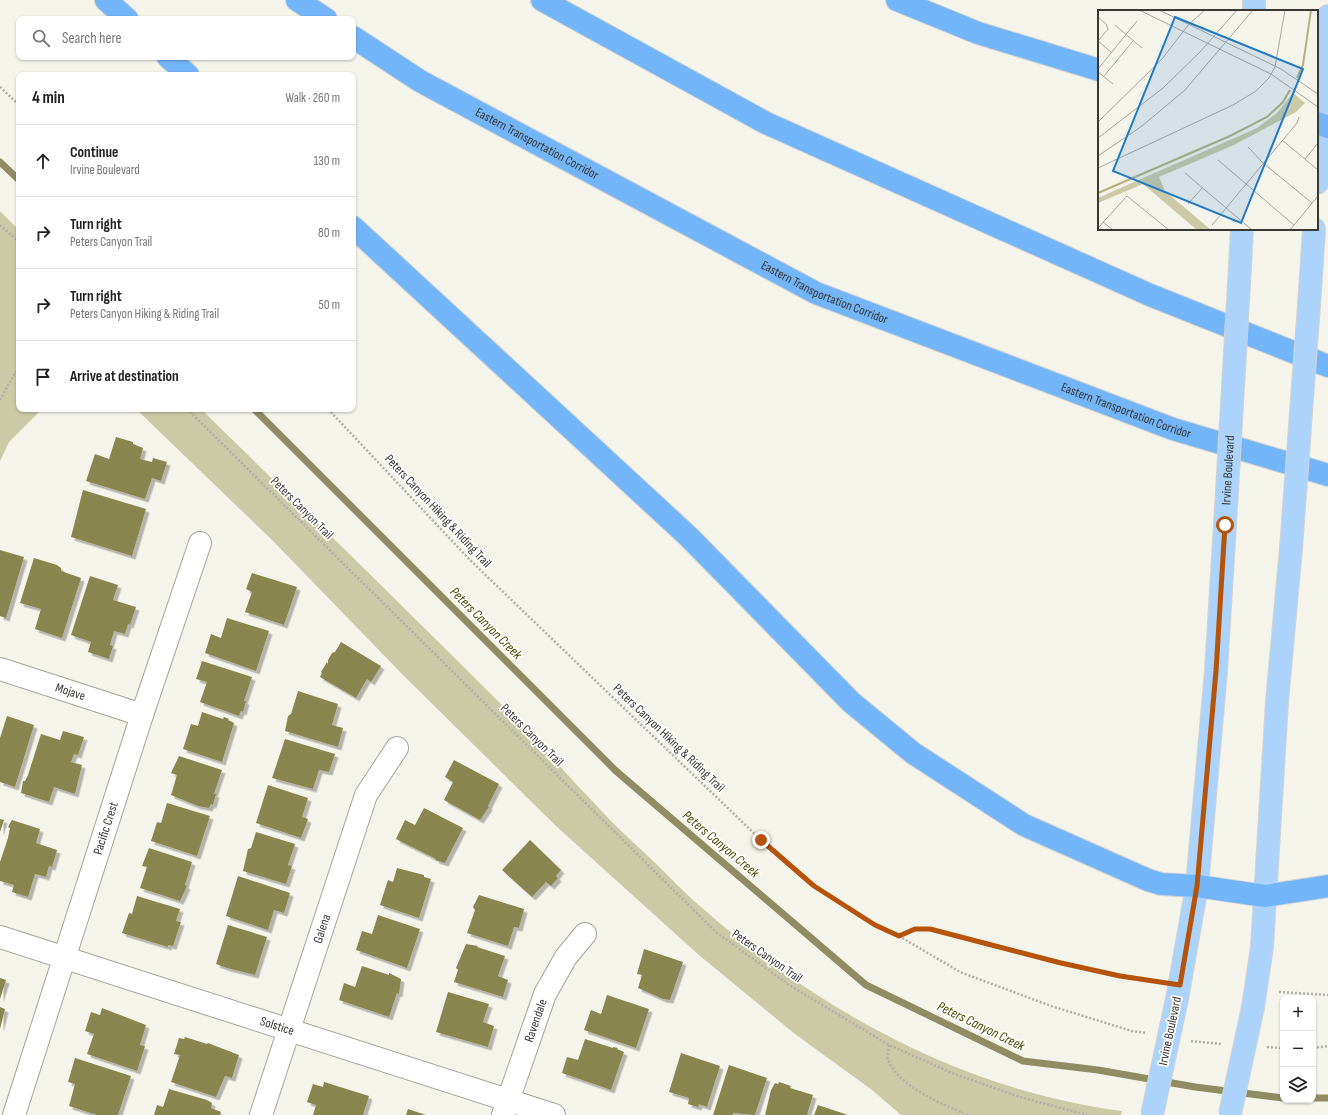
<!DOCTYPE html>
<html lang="en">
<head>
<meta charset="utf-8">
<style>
	body { margin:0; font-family:"Sofia Sans Condensed",sans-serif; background:#f6f6f6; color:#222 }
	.controls { position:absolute; right:12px; bottom:12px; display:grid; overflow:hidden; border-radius:8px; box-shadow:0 1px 3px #0004 }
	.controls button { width:36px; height:36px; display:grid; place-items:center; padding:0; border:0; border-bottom:1px solid #e0e0e0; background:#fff; color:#222; font:20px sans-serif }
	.stop { position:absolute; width:12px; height:12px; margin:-9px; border:3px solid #b45309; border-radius:50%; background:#fff }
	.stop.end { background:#b45309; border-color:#fff; box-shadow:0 1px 4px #0008 }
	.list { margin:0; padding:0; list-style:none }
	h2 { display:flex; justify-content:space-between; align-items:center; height:52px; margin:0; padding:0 16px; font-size:17px }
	h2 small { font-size:13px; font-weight:400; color:#767676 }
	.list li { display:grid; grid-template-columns:26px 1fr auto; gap:12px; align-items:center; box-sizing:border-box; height:72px; padding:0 16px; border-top:1px solid #e0e0e0 }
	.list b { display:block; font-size:15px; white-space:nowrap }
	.list p { margin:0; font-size:13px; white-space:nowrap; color:#767676 }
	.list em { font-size:13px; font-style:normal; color:#767676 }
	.icon { flex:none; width:22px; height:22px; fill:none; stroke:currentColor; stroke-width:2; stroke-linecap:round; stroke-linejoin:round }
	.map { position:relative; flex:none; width:1328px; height:1115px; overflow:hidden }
	.search { position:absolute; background:#fff; box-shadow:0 1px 3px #0004; left:16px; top:16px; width:340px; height:44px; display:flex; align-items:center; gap:10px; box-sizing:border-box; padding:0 14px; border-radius:8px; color:#767676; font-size:15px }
	.panel { position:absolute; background:#fff; box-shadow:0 1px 3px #0004; left:16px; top:72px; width:340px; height:340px; border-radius:8px }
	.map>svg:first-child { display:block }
</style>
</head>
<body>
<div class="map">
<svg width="1328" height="1115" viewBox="0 0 1328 1115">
	<defs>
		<filter id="shadow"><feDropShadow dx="3.5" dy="3.5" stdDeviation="0" flood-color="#0004"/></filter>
	</defs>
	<rect width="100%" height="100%" fill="#f5f4eb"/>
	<g fill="#cbc9a6">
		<polygon points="0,211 19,230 19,409 42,409 9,442 0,461"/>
		<path d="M 136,409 L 201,409 C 304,510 408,611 510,713 C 539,742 566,774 595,804 C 612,823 631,840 650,858 C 667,874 683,892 701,907 C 819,1011 965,1091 1122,1111 L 1121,1115 L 901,1115 L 872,1090 L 795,1034 L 700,956 L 557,827 L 403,675 L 272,540 Z"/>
	</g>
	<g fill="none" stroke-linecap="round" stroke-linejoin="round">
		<g stroke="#8f8c64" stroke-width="7">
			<polyline points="0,162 19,180"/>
			<polyline points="254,409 616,771 866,985 1023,1061 1098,1070 1195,1087 1283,1098"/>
			<polyline points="1313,1098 1328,1098"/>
		</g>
	</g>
	<g fill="#89854f" filter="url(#shadow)">
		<polygon points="116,437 133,442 133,444 143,448 140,459 152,462 153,458 167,462 161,481 152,478 145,499 86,481 95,454 109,459"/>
		<polygon points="83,490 146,509 132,556 71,537"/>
		<polygon points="0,550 24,557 6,618 0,616"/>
		<polygon points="34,558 57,565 61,568 61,571 81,578 62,638 35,629 41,609 20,603"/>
		<polygon points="252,573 297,587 284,625 245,612 252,592 246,589"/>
		<polygon points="90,576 118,585 113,600 136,607 130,625 128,624 125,634 114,631 110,645 113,646 109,659 88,652 91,642 71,635"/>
		<polygon points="227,618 269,631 256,671 205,653 211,634 221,638"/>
		<polygon points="341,642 381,666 371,682 367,679 356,698 320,677 322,673 321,672 327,662 328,664 328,660 332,653 335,652"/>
		<polygon points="202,661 252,677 244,701 246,701 243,712 241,711 239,716 200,702 207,682 196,679"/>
		<polygon points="298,691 338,704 332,725 343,728 338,747 285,731 288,716 291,714"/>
		<polygon points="202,712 223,719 224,717 229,719 228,720 234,723 222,762 183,749 191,724 198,726"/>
		<polygon points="7,716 34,725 15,787 0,782 0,738"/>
		<polygon points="63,731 84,737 78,755 74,754 71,762 82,765 75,794 54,787 49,802 21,793 23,781 25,781 28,775 41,734 60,740"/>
		<polygon points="285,739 335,754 329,772 319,770 313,789 272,778"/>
		<polygon points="179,756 222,770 214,794 216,794 213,805 211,804 209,808 198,806 171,795 177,775 171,773"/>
		<polygon points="454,760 499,784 488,806 489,807 480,820 444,800 453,782 445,777"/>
		<polygon points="268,785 308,798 302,817 308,819 301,838 256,823"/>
		<polygon points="167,803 210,816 197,856 151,841 157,822 161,823"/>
		<polygon points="424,808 463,828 445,863 435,860 436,859 396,839 405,820 415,825"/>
		<polygon points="0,819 4,820 0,832"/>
		<polygon points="12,820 40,829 36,843 57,850 52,867 49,866 46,877 35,874 28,897 12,892 14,885 0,881 0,862 8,838 10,828 8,827"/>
		<polygon points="256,832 295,844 288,865 292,866 286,884 243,871 248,849 251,848"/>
		<polygon points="530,840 561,870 556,876 558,878 551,886 546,882 532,897 502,870"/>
		<polygon points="149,848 192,862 185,885 187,886 180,901 140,888 147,867 142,866"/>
		<polygon points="397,868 424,875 424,877 431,879 419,918 380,905 388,880 393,882"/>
		<polygon points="238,876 290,893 284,913 274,910 268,930 226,916"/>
		<polygon points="479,895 524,909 519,928 514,927 508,946 467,933 475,910 473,907"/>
		<polygon points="137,896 180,909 176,921 181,922 173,946 168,945 168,947 122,933 129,913 132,914"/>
		<polygon points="378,915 420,929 407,968 356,950 362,931 372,934"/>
		<polygon points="228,925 267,937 255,975 227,968 216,964"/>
		<polygon points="466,944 478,946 477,947 505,956 498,976 508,980 503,997 454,982 458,970 456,968"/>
		<polygon points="644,949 683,962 670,1000 663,999 638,988 642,975 637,974"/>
		<polygon points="362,966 389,975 389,973 401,979 399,994 397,993 389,1017 339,1000 344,983 355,987"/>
		<polygon points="0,978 6,980 0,999"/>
		<polygon points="448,992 489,1004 483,1022 494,1026 488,1047 436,1032"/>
		<polygon points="607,995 649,1009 636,1048 584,1030 591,1010 601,1014"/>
		<polygon points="0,1007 5,1009 0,1029"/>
		<polygon points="102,1008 146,1025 140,1045 145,1046 137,1071 87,1054 94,1034 85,1031 91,1012 100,1015"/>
		<polygon points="185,1037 207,1044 208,1043 239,1055 232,1078 225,1076 216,1097 171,1082 180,1055 174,1054 179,1038 184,1039"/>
		<polygon points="585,1039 613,1048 613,1047 618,1048 617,1049 624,1052 611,1090 562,1073 567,1057 578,1060"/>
		<polygon points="681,1053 720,1066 707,1107 699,1104 698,1107 688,1104 689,1098 669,1092"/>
		<polygon points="75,1058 131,1076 118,1115 97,1115 69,1106 75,1084 68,1082"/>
		<polygon points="729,1065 767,1078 755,1115 733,1113 733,1115 713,1115"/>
		<polygon points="324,1082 369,1096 363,1115 313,1115 316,1105 307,1102 313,1084 323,1087"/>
		<polygon points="779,1082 791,1086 790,1088 813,1095 807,1115 765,1115 771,1090 775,1083 778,1084"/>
		<polygon points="169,1089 207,1100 212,1103 211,1108 221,1112 220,1115 154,1115 157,1105 163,1107"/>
		<polygon points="818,1105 848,1115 814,1115"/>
		<polygon points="408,1109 426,1115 406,1115"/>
	</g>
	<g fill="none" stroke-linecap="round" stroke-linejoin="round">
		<g stroke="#a5a49c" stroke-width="24">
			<g id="minor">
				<path id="s1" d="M 0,669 L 142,715"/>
				<path id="s2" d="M 0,937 L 554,1115"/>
				<path id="s3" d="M 14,1115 L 142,715 L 200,543"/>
				<path id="s4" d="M 261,1115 L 366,795 L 397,748"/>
				<path id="s5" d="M 503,1115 L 545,994 L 566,957 L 585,934"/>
			</g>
		</g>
		<g stroke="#d3d3d2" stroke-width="24">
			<g id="major">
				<polyline points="1254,11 1254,0"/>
				<polyline points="1317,183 1328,16"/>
				<polyline points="1240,266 1242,229"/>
				<polyline points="1310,291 1314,229"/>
				<polyline points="1177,999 1197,886 1216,671 1225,525"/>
				<polyline points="1253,1007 1262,947 1277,702 1291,548"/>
			</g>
		</g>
		<g stroke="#d3d3d2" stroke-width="24">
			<g id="highway">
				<polyline points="106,0 127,19"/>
				<polyline points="297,0 326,19"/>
				<polyline points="542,0 766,123 1150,295 1328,366"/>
				<polyline points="897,0 978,33 1099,70"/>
				<path id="s6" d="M 353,37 L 420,81 L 816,293 L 1173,429 L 1328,475"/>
				<polyline points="168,57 188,75"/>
				<polyline points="1317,123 1328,127"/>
				<polyline points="353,227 689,537 851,702 913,753 1024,825 1148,880 1161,884 1197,886 1265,896 1328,886"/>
			</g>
		</g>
		<g stroke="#b0afa9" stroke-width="2.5" stroke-dasharray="2 2" stroke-linecap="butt">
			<polyline points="0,87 19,105"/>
			<polyline points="0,225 19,242"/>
			<polyline points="16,373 19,363"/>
			<polyline points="0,400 15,373 19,371"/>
			<polyline points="187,409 716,932 789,985 889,1045 952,1073 1020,1097 1087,1115"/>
			<polyline points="328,409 470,560 761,840 814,886 875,925 899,936 960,972 1051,1006 1132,1031 1147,1033"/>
			<path d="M 899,936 L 915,929 L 930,929 C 1006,947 1080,970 1158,981"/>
			<polyline points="1279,992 1328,995"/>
			<polyline points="1191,1041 1222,1044"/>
			<path d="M 889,1045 C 889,1049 887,1056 888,1060 C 899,1087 944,1105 968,1115"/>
			<polyline points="1267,1047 1283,1048"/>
			<polyline points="1313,1048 1328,1046"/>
		</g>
		<use href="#minor" stroke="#fff" stroke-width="22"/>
		<use href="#major" stroke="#abd3fb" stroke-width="22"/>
		<use href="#highway" stroke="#73b5f9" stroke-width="22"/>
		<g stroke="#d3d3d2" stroke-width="24" stroke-linecap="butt">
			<g id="major-bridge">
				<path id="s7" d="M 1225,525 L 1240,266"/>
				<polyline points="1291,548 1310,291"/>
				<polyline points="1230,1114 1253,1007"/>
				<polyline points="1152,1115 1177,999"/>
			</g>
		</g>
		<use href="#major-bridge" stroke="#abd3fb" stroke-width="22"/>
	</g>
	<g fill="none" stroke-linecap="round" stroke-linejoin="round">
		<polyline stroke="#b45309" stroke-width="5" points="761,840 814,886 875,925 899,936 915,929 930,929 1061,963 1120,976 1180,985 1197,886 1216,671 1225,525"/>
	</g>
	<g text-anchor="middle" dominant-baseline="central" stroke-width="3.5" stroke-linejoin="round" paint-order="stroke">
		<g font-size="13" fill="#383734" stroke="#fff">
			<text stroke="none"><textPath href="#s6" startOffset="213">Eastern Transportation Corridor</textPath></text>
			<text stroke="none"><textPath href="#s6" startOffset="537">Eastern Transportation Corridor</textPath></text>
			<text stroke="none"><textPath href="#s6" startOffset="861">Eastern Transportation Corridor</textPath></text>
			<text stroke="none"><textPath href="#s7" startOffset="55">Irvine Boulevard</textPath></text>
			<text transform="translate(302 508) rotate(45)">Peters Canyon Trail</text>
			<text transform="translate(438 511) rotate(47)">Peters Canyon Hiking &amp; Riding Trail</text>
			<text stroke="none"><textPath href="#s1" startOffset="74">Mojave</textPath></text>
			<text transform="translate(532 735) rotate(45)">Peters Canyon Trail</text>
			<text transform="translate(669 738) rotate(44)">Peters Canyon Hiking &amp; Riding Trail</text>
			<text stroke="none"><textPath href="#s3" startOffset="301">Pacific Crest</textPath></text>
			<text stroke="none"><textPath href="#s4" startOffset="196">Galena</textPath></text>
			<text transform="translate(767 956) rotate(35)">Peters Canyon Trail</text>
			<text stroke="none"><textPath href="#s5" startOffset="100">Ravendale</textPath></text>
			<text stroke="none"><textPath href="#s2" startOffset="291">Solstice</textPath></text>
			<text transform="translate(1170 1031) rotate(-78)">Irvine Boulevard</text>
		</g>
		<g font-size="14" font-style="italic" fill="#4e4902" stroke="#fff">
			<text transform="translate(486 623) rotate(45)">Peters Canyon Creek</text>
			<text transform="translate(721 844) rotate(40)">Peters Canyon Creek</text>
			<text transform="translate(981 1026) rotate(26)">Peters Canyon Creek</text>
		</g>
	</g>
	<g transform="translate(1098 10)">
		<rect width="220" height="220" fill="#f5f4eb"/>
		<path d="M 195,83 L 207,93 L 198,102 L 136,135 L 61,167 L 67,181 L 113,220 L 99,220 L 45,174 L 0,193 L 0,188 L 11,183 L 159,118 L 179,103 Z" fill="#cbc9a6"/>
		<path fill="none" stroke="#b4b179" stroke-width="2" d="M 199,68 L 205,55 L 213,0M 0,183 L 132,126 L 169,107 L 185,92 L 192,80"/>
		<path fill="none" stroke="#a9a8a2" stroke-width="1" d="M 41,0 L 173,64 L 220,97M 61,0 L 183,59 L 220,84M 0,7 L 8,14 L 10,19 L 0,31M 17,15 L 44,38M 0,31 L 14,43M 0,59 L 39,11M 0,62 L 15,74M 6,66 L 35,31M 0,112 L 64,49 L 91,14 L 107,0M 0,128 L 65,78 L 102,42 L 139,0M 184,130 L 220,160M 150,137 L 165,153 L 214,193M 0,146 L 44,116 L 87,80 L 155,0M 207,149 L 220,133M 120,150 L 196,215M 0,158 L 135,95 L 158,81 L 171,68 L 177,57 L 187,0M 87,163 L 154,220M 90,194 L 104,178M 5,212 L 15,220M 114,215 L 199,113 L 201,107M 0,218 L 29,186 L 71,220M 192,220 L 220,186"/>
		<path fill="#217ac7" fill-opacity="0.15" stroke="#217ac7" stroke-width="2" d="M 77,7 L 205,59 L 143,213 L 15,161 Z"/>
		<rect width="220" height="220" fill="none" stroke="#383734" stroke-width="2"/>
	</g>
</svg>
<div class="controls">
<button>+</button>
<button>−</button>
<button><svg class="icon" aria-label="layers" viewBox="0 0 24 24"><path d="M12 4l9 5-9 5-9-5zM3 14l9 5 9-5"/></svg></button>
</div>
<div class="stop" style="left:1225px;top:525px"></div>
<div class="stop end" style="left:761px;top:840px"></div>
<div class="search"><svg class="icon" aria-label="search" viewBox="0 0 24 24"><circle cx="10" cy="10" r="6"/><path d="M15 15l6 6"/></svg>Search here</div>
<section class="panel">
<h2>4 min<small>Walk · 260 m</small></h2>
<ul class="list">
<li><svg class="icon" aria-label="ahead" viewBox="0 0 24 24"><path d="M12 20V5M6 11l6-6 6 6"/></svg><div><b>Continue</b><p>Irvine Boulevard</p></div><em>130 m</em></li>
<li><svg class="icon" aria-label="right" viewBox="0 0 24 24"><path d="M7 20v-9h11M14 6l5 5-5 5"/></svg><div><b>Turn right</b><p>Peters Canyon Trail</p></div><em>80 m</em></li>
<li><svg class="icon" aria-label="right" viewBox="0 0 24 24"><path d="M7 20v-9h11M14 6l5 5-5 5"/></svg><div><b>Turn right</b><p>Peters Canyon Hiking &amp; Riding Trail</p></div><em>50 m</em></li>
<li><svg class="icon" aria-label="arrive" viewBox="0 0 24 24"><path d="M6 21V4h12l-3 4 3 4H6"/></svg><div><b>Arrive at destination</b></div></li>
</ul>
</section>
</div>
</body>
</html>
